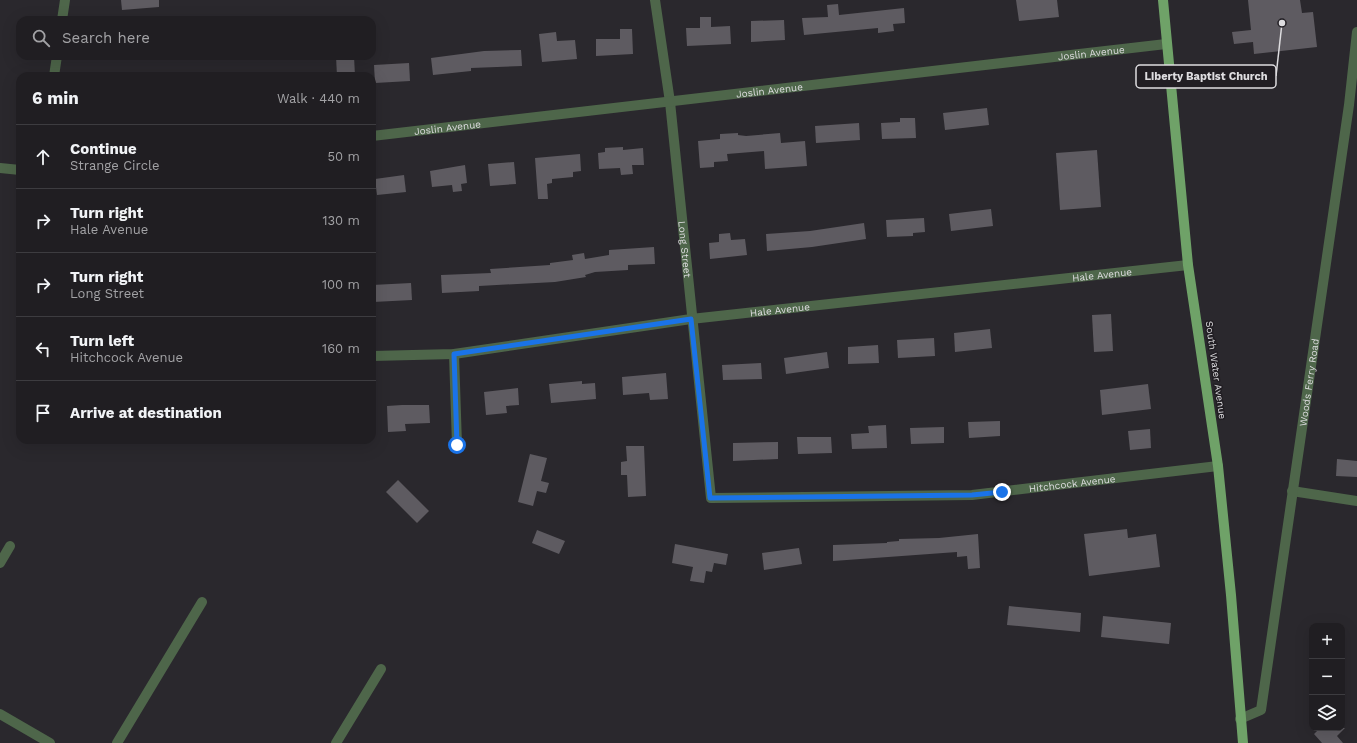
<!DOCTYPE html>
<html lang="en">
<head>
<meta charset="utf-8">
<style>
	body { margin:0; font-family:"Work Sans",sans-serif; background:#2d2b2f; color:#f1f3f6 }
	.controls { position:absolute; right:12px; bottom:12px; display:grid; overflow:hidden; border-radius:8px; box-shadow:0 4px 16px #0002 }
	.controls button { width:36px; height:36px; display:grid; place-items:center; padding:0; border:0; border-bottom:1px solid #3d3c40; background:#201e22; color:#f1f3f6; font:20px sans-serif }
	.stop { position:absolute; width:12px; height:12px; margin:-9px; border:3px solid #1a73e8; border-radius:50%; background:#fff }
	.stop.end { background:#1a73e8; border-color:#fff; box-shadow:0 1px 4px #0008 }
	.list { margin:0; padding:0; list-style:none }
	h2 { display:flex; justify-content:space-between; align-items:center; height:52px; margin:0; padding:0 16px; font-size:17px }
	h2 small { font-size:13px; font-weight:400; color:#a2a2a5 }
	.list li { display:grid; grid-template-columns:26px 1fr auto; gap:12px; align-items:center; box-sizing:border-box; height:64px; padding:0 16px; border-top:1px solid #3d3c40 }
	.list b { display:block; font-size:15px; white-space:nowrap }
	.list p { margin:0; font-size:13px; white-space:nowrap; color:#a2a2a5 }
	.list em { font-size:13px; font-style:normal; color:#a2a2a5 }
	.icon { flex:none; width:22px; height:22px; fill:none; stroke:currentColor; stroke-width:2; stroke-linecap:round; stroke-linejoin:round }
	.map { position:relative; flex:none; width:1357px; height:743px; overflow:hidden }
	.search { position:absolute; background:#201e22; box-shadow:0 4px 16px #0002; left:16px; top:16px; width:360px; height:44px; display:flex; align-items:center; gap:10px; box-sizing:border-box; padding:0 14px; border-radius:12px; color:#a2a2a5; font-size:15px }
	.panel { position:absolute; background:#201e22; box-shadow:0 4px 16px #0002; left:16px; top:72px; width:360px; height:372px; border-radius:12px }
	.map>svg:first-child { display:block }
</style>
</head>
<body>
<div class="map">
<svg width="1357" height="743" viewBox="0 0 1357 743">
	<rect width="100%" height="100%" fill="#2a282d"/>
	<g fill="#5e5b61">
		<polygon points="121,0 159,0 159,7 122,10"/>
		<polygon points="1016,0 1057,0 1059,17 1019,21"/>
		<polygon points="1248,0 1300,0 1302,13 1313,12 1317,47 1254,54 1253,42 1234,44 1232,32 1251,30"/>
		<polygon points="838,4 839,15 904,8 905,23 893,24 894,31 878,33 878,28 804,35 802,18 828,17 827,5"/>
		<polygon points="700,17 711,17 711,27 730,26 731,44 687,46 686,28 700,28"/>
		<polygon points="784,20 785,40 751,42 751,21"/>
		<polygon points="620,29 632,29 633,54 596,56 596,39 620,39"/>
		<polygon points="556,32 557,41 575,40 577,59 542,62 539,34"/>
		<polygon points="521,50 522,66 471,68 471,71 433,75 431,58 484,51"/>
		<polygon points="336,56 354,56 355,76 337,76"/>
		<polygon points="409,63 410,81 375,83 374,65"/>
		<polygon points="987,108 989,125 945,130 943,113"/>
		<polygon points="900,118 915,118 916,138 882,139 881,123 900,122"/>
		<polygon points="859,123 860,140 816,143 815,126"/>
		<polygon points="738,133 738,135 746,136 780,133 781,143 805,141 807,166 765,169 764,151 727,154 728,161 714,162 714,167 700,168 698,141 720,139 720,134"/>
		<polygon points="623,147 623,150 643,148 644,165 632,165 633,174 621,175 620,168 599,169 598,153 605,152 605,148"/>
		<polygon points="1097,150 1101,207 1060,210 1056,153"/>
		<polygon points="580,154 581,171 573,172 573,177 552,179 552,183 547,184 548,199 538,199 535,158"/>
		<polygon points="514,162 516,184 490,186 488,164"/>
		<polygon points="465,165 467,183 461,184 462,191 453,192 452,185 432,187 430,171"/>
		<polygon points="404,175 406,192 377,195 375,179"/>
		<polygon points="991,209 993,226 951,231 949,214"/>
		<polygon points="924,218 925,232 913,233 913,236 887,237 886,220"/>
		<polygon points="864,223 866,239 812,247 767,251 766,234 810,231"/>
		<polygon points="730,233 731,240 745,239 747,255 710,259 709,243 719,242 719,234"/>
		<polygon points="654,247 655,264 628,265 628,270 595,272 585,275 586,277 555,282 479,286 479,291 442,293 441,275 491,273 490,269 550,265 550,263 573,260 572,255 584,253 585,259 609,255 609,250"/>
		<polygon points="411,283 412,300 373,302 372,285"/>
		<polygon points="1111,314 1113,351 1094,352 1092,315"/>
		<polygon points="990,329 992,348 955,352 954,333"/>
		<polygon points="934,338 935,356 898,358 897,340"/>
		<polygon points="878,345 879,363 848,364 848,347"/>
		<polygon points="827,352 829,368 786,374 784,358"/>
		<polygon points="761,363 762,379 723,380 722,365"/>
		<polygon points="666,373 668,399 650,400 649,393 623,395 622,377"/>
		<polygon points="582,381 582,384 595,383 596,399 551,403 549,384"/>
		<polygon points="1148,384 1151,409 1102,415 1100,390"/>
		<polygon points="518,388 519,405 506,406 507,413 486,415 484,392"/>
		<polygon points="402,405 429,405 430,423 405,424 406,431 388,432 387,406"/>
		<polygon points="1000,421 1000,436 969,438 968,422"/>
		<polygon points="886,425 887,448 852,449 851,434 869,433 868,426"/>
		<polygon points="944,427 944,443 911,444 910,428"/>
		<polygon points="1150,429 1151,448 1130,450 1128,431"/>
		<polygon points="797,437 831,437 832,453 798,454"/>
		<polygon points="778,442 778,459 733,461 733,443"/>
		<polygon points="626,446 644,446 646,496 628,497 627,475 621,475 621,462 627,461"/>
		<polygon points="530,454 547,458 541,481 549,483 546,493 537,491 533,506 518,502"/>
		<polygon points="1337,459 1357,461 1357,477 1336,476"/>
		<polygon points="398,480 429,511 417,523 386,492"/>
		<polygon points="1127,529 1128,538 1156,534 1160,567 1089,576 1084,534"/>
		<polygon points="537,530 565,541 559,554 532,543"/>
		<polygon points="978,534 980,568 968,569 967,556 957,557 957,552 833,561 833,545 887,543 887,542 899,541 899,539 939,538"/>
		<polygon points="675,544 728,554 726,565 714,563 712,572 706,571 704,583 690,581 693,567 672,563"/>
		<polygon points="799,548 802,564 764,570 762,553"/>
		<polygon points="1009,606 1081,613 1080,632 1007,625"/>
		<polygon points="1103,616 1171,623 1169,644 1101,637"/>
		<polygon points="1320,728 1345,728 1337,736 1343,743 1322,743 1314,734"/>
	</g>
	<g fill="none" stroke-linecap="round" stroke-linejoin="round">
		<g stroke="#4e664a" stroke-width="10">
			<path id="s1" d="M 655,0 L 670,102 L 711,498 L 972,495 L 1218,466"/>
			<polyline points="62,20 65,0"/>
			<polyline points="54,76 57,56"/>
			<path id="s2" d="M 372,136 L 1166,44"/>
			<polyline points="0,168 20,170"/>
			<polyline points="454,354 457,445"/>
			<path id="s3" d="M 372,356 L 454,354 L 691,319 L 1188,265"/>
			<polyline points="1292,491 1357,501"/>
			<polyline points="0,563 10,546"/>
			<polyline points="0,714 50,743"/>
			<path id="s4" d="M 1240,719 L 1261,710 L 1349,105 L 1357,32"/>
			<polyline points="117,743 202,602"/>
			<polyline points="336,743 381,669"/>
		</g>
		<polyline stroke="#6fa268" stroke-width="10" points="1163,0 1188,265 1218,466 1231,595 1243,743"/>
	</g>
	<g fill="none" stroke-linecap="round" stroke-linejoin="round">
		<polyline stroke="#1a73e8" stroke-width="5" points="457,445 454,354 691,319 710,498 972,495 1002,492"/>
	</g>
	<g text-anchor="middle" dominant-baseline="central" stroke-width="3" stroke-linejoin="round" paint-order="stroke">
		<g font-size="10" fill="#dedde0" stroke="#211e23">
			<text stroke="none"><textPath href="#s2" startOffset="724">Joslin Avenue</textPath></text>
			<text stroke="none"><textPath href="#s2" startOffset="400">Joslin Avenue</textPath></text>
			<text stroke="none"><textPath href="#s2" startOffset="76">Joslin Avenue</textPath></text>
			<text stroke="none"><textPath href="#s1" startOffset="251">Long Street</textPath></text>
			<text stroke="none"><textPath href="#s3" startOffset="735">Hale Avenue</textPath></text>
			<text stroke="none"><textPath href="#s3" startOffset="411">Hale Avenue</textPath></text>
			<text transform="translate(1216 370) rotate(82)">South Water Avenue</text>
			<text stroke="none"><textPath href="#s4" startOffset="354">Woods Ferry Road</textPath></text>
			<text stroke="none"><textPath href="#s1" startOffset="863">Hitchcock Avenue</textPath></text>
		</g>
	</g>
	<path fill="none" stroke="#dedde0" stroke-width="1.5" d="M1282 23L1276 76"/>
	<circle fill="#dedde0" stroke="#211e23" stroke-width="1.5" cx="1282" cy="23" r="4"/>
	<rect fill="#211e23" stroke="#dedde0" stroke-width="1.5" x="1136" y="65" width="140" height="23" rx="4"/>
	<g font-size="11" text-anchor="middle" font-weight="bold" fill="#dedde0">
		<text x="1206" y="80">Liberty Baptist Church</text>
	</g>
</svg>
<div class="controls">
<button>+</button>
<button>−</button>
<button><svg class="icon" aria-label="layers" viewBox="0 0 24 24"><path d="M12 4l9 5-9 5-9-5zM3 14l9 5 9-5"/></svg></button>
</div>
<div class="stop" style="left:457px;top:445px"></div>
<div class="stop end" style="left:1002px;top:492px"></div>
<div class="search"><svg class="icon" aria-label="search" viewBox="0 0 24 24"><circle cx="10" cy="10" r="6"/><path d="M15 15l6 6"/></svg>Search here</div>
<section class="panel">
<h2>6 min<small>Walk · 440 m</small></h2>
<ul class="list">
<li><svg class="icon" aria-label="ahead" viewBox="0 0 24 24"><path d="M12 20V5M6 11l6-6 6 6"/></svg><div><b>Continue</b><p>Strange Circle</p></div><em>50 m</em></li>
<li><svg class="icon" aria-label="right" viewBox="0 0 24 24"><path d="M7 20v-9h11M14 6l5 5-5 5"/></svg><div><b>Turn right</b><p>Hale Avenue</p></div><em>130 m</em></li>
<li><svg class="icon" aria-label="right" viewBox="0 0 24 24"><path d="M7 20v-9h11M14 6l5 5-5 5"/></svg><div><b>Turn right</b><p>Long Street</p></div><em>100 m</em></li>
<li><svg class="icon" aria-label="left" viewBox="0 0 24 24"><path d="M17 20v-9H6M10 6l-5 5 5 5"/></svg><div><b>Turn left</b><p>Hitchcock Avenue</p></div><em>160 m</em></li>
<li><svg class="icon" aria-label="arrive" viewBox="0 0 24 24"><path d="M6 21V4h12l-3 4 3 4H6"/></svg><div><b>Arrive at destination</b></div></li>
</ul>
</section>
</div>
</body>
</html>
